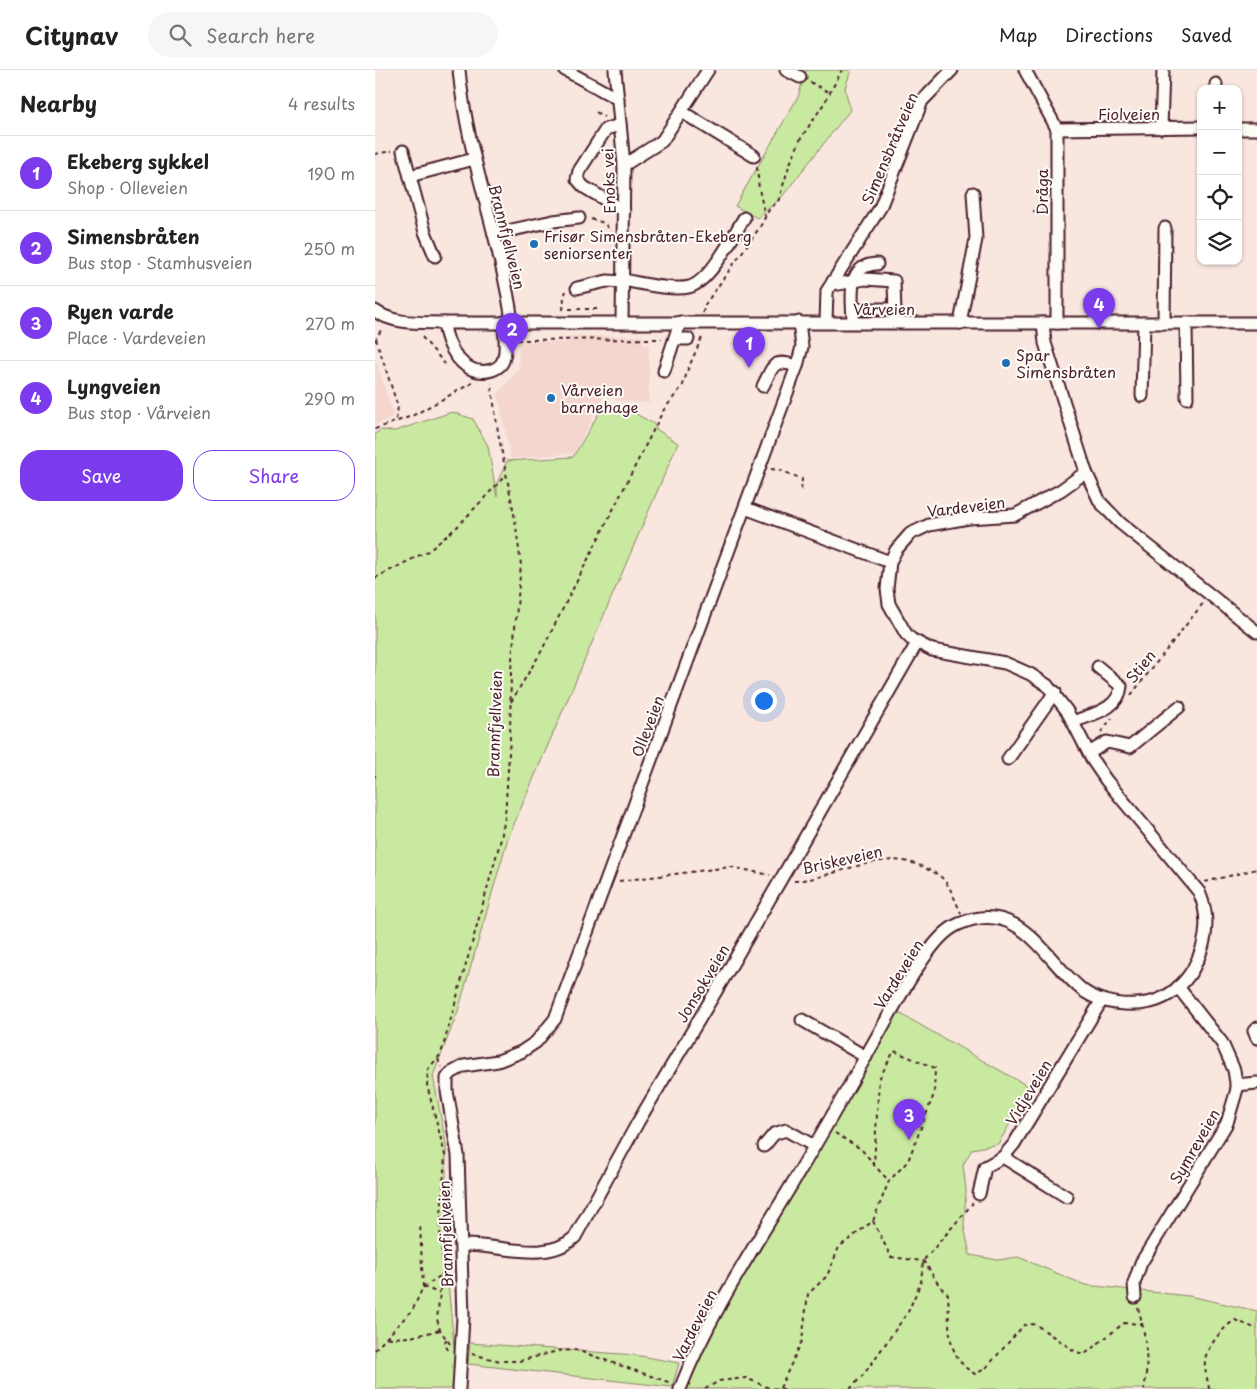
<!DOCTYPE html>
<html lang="en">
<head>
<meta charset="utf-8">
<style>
	body { margin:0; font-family:"Playpen Sans",sans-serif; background:#f6f6f6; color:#222 }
	.controls { position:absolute; right:15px; top:15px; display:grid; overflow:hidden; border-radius:10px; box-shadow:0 1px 4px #0004 }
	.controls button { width:45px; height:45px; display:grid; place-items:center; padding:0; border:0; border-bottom:1px solid #e0e0e0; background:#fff; color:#222; font:25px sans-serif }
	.you { position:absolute; left:388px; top:630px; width:18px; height:18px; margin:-12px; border:4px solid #fff; border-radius:50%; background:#1a73e8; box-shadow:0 0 0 8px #1a73e833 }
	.badge { display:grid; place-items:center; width:32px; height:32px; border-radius:50%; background:#7c3aed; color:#fff; font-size:16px; font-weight:700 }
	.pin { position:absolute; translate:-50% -41px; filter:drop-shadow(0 1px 2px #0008) }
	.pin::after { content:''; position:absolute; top:26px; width:18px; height:15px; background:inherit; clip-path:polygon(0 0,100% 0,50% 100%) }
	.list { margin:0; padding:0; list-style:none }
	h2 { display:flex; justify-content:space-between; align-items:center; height:65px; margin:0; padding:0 20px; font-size:21px }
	h2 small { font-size:16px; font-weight:400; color:#767676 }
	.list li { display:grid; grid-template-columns:32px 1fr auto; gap:15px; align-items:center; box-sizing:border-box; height:75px; padding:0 20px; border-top:1px solid #e0e0e0 }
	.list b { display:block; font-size:19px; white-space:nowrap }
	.list p { margin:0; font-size:16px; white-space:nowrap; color:#767676 }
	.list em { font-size:16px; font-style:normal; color:#767676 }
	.actions { display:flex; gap:10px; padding:15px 20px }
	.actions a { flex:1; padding:11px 0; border:1px solid #7c3aed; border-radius:20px; text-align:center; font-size:18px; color:#7c3aed }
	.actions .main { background:#7c3aed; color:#fff }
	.icon { flex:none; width:28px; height:28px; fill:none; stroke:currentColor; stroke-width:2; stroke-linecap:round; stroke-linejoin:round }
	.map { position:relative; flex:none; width:882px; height:1319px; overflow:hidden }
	header { display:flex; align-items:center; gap:30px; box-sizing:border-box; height:70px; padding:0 25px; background:#fff; border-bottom:1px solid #e0e0e0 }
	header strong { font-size:24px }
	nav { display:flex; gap:28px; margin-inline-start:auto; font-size:18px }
	.search { width:350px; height:45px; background:#f6f6f6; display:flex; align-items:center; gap:12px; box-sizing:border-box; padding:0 18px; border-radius:28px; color:#767676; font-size:19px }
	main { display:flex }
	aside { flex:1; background:#fff }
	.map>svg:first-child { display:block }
</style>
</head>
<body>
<header>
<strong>Citynav</strong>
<div class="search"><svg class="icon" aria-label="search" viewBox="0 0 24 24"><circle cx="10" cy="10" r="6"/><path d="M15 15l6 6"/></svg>Search here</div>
<nav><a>Map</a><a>Directions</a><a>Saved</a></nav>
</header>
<main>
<aside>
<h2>Nearby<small>4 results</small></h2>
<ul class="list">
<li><span class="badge">1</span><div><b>Ekeberg sykkel</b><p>Shop · Olleveien</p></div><em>190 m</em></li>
<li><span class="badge">2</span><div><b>Simensbråten</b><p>Bus stop · Stamhusveien</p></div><em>250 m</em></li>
<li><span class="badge">3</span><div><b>Ryen varde</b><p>Place · Vardeveien</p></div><em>270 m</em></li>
<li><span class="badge">4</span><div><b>Lyngveien</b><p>Bus stop · Vårveien</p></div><em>290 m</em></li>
</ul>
<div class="actions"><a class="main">Save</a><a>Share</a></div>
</aside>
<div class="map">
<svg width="882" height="1319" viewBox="0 0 882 1319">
	<rect width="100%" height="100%" fill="#f8e6df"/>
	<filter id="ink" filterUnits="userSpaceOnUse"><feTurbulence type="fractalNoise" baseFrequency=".02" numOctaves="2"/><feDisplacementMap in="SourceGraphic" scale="10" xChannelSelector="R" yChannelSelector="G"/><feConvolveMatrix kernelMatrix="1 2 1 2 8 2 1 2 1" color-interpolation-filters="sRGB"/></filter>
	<g filter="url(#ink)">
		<g fill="#f4d6ce">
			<polygon points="194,266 268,266 268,275 274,275 274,333 242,330 238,325 230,324 199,383 136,389 123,324 144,299 143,272 194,272"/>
			<polygon points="0,288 19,346 0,355"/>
		</g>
		<g fill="#c9e9a0" stroke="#8a8466">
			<polygon points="431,0 476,0 470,18 475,40 406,128 382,148 360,136 423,27"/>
			<polygon points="230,333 247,336 279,354 281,359 303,373 133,768 83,941 58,1006 71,1074 71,1141 74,1165 70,1181 83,1319 0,1319 0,364 6,360 20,361 77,342 98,349 113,376 122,427 122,413 132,391 198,387"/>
			<polygon points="517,939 656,1018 623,1074 597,1079 588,1095 591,1120 589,1156 595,1185 623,1190 643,1187 710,1215 814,1226 882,1241 882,1319 298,1319 320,1266 344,1223"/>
			<polygon points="95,1273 260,1285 304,1293 297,1317 93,1294"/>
		</g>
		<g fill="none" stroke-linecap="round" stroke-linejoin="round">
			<g stroke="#4a1f2b" stroke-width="15">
				<g id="minor">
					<path d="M 84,0 C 92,86 125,166 137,251"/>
					<polyline points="190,0 243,29"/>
					<polyline points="240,0 249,95 247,252"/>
					<polyline points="411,0 425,7"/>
					<polyline points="650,0 682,59 682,253"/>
					<polyline points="841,14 841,19"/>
					<polyline points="307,42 379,86"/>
					<polyline points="245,55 231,59 204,101 202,109 209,117 249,141"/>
					<polyline points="786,58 788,0"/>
					<polyline points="682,59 826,57"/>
					<polyline points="863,59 882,59"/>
					<polyline points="28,81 50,162 60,186"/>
					<polyline points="249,95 287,71 333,0"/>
					<polyline points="35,106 99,89"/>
					<polyline points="119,164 178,151 204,148"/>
					<path d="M 248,210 C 265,213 297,221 314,217 C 335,212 358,166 369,148"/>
					<polyline points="458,211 464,214 490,209 519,211 520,244"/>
					<polyline points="202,218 232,211 248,212"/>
					<polyline points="478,239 520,239"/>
					<path d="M 0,241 C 20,255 46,252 69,253 L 882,253"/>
					<polyline points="451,252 452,221 505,138 547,31 577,0"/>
					<path d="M 478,252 C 478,232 469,195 502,194"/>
					<path d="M 69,253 C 71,276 89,309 117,300 C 123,298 128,294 129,287 C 132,276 129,263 129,252"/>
					<polyline points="585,253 601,169 598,123"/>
					<polyline points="668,253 670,273 711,402 725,432 745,453 882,562"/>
					<polyline points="789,253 790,158"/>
					<polyline points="811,253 812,328"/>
					<polyline points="300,269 313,269"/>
					<polyline points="289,301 305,252"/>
					<path d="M 388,316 C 399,294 398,289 422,296"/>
					<polyline points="767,326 769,253"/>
					<polyline points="370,438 515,492"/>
					<path d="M 698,652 C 716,644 744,640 746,616 L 723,597"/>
					<polyline points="714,683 732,672 755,677 804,637"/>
					<polyline points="633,689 680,622"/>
					<polyline points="427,950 491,987"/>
					<polyline points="882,958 879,961 882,968"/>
					<polyline points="861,1015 882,1013"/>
					<polyline points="389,1076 399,1064 411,1060 439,1076"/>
					<polyline points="628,1087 692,1127"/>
					<polyline points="604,1124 610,1097 628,1087 639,1074 727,930"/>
					<path d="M 86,1175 C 122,1173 170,1195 200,1167 L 263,1052 L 353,901 L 542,573"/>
					<polyline points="760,1227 759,1213 766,1193 852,1053 862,1019 859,1000 847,973 803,917"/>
					<polyline points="84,1319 88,1247 83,1085 72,1021 72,1008 76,1003 89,996 123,991 146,982 161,972 180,949 422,296 427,277 424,252"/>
					<path d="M 305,1319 C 335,1242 381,1175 423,1104 C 446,1065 469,1026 491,986 C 511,952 528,917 551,885 C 560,873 570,860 584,854 C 647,826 671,894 710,922 C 728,934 755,937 776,932 C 793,928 809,915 818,899 C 832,874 836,849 824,822 L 731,710 L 718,691 L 692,641 L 672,615 L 655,604 L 630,593 L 557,580 L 536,569 L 531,564 L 514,534 L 512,519 L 515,492 L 521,480 L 535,464 L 554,455 L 594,448 L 640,445 L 686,420 L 711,402"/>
				</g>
			</g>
			<g stroke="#4a1f2b" stroke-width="2" stroke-dasharray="4 4" stroke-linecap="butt">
				<polyline points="435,12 455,23"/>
				<polyline points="221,42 229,47"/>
				<polyline points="0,84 17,81"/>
				<polyline points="382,97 384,119 390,146"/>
				<polyline points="658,141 671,142"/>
				<polyline points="216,149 229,153 236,161"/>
				<polyline points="194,239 225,239"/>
				<polyline points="188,240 189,227 191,221"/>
				<polyline points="328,243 329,236 385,157 395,138 403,132 414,96 426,68 450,32 467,0"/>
				<polyline points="47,267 70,294"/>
				<polyline points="1,269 23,337 21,350"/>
				<polyline points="142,270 287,269"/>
				<polyline points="0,271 7,258"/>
				<polyline points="0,359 37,346 97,313"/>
				<polyline points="396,399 405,400 427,409 426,423"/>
				<polyline points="0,508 55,480 82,457 131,405"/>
				<polyline points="756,625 829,532"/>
				<polyline points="136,632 166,582 288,341 308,315 313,299 328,265"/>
				<polyline points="726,662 737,648"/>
				<polyline points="0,705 0,707"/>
				<polyline points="244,811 356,797 395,805"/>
				<path d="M 419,811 C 464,808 509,775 552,799 C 558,802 564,804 568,809 C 576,817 581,833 586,843"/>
				<polyline points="830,812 882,799"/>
				<polyline points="63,989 66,997"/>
				<polyline points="460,1063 486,1079 499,1094"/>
				<path d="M 498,1151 L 516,1187 L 548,1191 C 558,1202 560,1214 573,1224 C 575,1253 569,1287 600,1304 L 610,1299 L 649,1255 L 660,1254 L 701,1282 L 710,1284 L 749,1253 L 768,1254"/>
				<polyline points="48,1217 67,1205"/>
				<polyline points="48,1217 64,1223"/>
				<path d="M 763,1238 C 771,1263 774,1294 769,1319"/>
				<polyline points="13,1268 36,1267 65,1260"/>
				<polyline points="71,1269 70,1274 74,1282"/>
				<polyline points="75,1274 65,1260 62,1249 68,1196 65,1161 70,1085 52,1015 53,999 66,984 126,769 130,747 135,668 136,600 146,495 140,449 123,362 116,313"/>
				<polyline points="0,1280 38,1239 48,1217 45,1154"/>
				<polyline points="97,1284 125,1291 144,1291 183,1281 201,1280 296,1313"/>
				<polyline points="405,1318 427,1271 433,1224 452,1206 464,1177 498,1151 514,1111 533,1091 559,1024 560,998 519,981 504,1009 499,1095 514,1111"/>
				<polyline points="330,1319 344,1311 371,1308 394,1318 409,1319"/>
				<polyline points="475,1319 489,1304 533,1242 546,1212 548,1191 598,1133"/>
				<path d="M 834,1319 C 833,1310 829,1300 830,1291 C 830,1279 849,1256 860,1250 L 882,1259"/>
			</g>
			<use href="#minor" stroke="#fdfcf7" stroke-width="11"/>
		</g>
	</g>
	<g fill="#1f6fb2" stroke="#fdfcf7" stroke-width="2">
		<circle cx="159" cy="174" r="5"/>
		<circle cx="631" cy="293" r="5"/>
		<circle cx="176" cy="328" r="5"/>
	</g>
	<g text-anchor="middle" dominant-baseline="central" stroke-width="4" stroke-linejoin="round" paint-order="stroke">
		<g font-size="15" fill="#4a1f2b" stroke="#fdfcf7">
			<text x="754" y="43">Fiolveien</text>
			<text transform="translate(514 78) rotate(-67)">Simensbråtveien</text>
			<text transform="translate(233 111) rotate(-92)">Enoks vei</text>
			<text transform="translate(666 122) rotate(-90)">Dråga</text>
			<text transform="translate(133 167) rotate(76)">Brannfjellveien</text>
			<text x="509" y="238">Vårveien</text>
			<text transform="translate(591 436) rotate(-7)">Vardeveien</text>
			<text transform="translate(765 596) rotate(-51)">Stien</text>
			<text transform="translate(119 654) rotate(-88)">Brannfjellveien</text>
			<text transform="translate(272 656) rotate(-69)">Olleveien</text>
			<text transform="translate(467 789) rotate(-13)">Briskeveien</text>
			<text transform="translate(523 904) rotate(-58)">Vardeveien</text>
			<text transform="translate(327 913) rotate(-59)">Jonsokveien</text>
			<text transform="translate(653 1022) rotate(-59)">Vidjeveien</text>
			<text transform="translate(819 1076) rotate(-60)">Symreveien</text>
			<text transform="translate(70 1164) rotate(-92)">Brannfjellveien</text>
			<text transform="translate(319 1255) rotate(-63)">Vardeveien</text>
		</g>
		<g font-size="15" fill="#4a1f2b" stroke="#fdfcf7" text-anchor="start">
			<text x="169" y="165">Frisør Simensbråten-Ekeberg<tspan x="169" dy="17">seniorsenter</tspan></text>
			<text x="641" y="284">Spar<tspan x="641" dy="17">Simensbråten</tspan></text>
			<text x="186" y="319">Vårveien<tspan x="186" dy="17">barnehage</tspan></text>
		</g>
	</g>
</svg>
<div class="controls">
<button>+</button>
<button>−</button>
<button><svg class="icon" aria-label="locate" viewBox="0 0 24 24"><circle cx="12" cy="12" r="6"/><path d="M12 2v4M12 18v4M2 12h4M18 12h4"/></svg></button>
<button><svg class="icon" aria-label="layers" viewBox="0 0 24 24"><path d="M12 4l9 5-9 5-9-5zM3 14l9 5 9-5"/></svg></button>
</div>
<div class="you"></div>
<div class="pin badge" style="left:374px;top:298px">1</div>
<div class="pin badge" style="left:137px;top:284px">2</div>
<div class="pin badge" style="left:534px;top:1070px">3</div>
<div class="pin badge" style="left:724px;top:259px">4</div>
</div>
</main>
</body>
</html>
